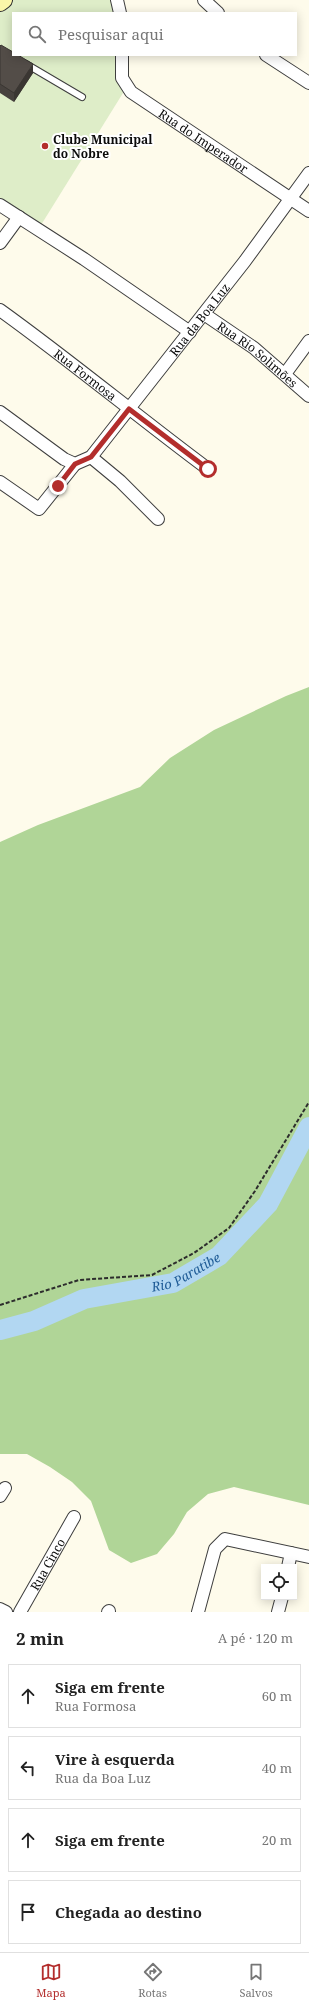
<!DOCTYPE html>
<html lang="pt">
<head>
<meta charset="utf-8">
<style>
	body { margin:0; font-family:"Noto Serif",serif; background:#f6f6f6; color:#222 }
	.controls { position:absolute; right:12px; bottom:12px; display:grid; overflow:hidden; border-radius:0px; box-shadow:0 2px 10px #0003 }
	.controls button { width:36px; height:36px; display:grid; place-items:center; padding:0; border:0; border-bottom:1px solid #e0e0e0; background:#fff; color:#222; font:20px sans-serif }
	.stop { position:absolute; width:12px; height:12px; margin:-9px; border:3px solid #b32d2c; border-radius:50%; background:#fff }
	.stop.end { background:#b32d2c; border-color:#fff; box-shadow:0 1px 4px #0008 }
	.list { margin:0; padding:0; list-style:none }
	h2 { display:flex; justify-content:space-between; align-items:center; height:52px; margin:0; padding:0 16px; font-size:17px }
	h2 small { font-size:13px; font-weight:400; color:#767676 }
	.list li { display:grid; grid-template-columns:26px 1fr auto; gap:12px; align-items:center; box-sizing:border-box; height:64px; margin:0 8px 8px; padding:0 8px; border:1px solid #e0e0e0; border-radius:0px }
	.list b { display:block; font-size:15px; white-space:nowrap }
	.list p { margin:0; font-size:13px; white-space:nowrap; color:#767676 }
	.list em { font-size:13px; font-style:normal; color:#767676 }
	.icon { flex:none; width:22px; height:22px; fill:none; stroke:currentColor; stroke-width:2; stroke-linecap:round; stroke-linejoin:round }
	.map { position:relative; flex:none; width:309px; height:1612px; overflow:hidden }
	.search { position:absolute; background:#fff; box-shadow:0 2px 10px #0003; left:12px; right:12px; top:12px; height:44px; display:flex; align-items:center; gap:10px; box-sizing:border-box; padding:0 14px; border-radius:0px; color:#767676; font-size:15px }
	.sheet { height:340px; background:#fff }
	nav { display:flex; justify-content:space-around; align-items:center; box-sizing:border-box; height:56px; border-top:1px solid #e0e0e0; background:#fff; font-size:11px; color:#767676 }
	nav a { display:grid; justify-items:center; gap:2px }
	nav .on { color:#b32d2c }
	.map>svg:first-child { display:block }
</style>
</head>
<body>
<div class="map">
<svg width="309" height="1612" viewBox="0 0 309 1612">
	<rect width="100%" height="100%" fill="#fefbeb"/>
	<polygon fill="#b0d597" points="309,687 309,1505 234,1487 208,1494 187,1512 174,1534 157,1554 131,1563 109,1550 91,1501 72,1482 50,1467 27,1454 0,1454 0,842 38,825 140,787 170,758 214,730 286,696"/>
	<polygon fill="#deedc8" points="10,0 111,0 113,13 13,13 13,55 118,55 123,93 41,225 0,199 0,6"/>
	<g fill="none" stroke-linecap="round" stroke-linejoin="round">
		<path stroke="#b2d7f2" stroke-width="20" id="s1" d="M 0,1330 L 34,1321 L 84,1299 L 173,1283 L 219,1256 L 268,1204 L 309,1127"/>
		<g stroke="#3e3e3e" stroke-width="8">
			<polyline id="lane" points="26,64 82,97"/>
		</g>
		<g stroke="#3e3e3e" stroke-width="14">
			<g id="street">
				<polyline points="117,0 120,13"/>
				<polyline points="204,0 218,13"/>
				<path id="s2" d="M 122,55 L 122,78 L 131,92 L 309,211"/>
				<polyline points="266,55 309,83"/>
				<polyline points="0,205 84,259 190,332"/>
				<polyline points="0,243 19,217"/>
				<path id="s3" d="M 0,310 C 71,361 138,417 208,469"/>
				<path id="s4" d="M 204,314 L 254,348 L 309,396"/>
				<polyline points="285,374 309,341"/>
				<path id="s5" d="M 0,412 L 64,459 L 75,464 L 91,457 L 245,261 L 309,173"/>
				<polyline points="91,457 120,481 158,519"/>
				<polyline points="0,482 39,509 75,464"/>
				<polyline points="0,1496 5,1488"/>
				<polyline points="288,1567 291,1553"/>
				<polyline points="0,1609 6,1612"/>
				<path id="s6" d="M 20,1612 L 74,1517"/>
				<polyline points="108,1612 109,1611"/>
				<polyline points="198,1612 215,1549 225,1539 309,1557"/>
				<polyline points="278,1612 282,1597"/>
			</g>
		</g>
		<g stroke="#2d2d2d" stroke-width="18">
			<polyline id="secondary" points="0,3 4,0"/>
		</g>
		<polyline stroke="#2d2d2d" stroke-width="2" stroke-dasharray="4 2" stroke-linecap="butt" points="0,1305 79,1280 152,1275 194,1253 229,1228 255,1191 309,1102"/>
		<use href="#lane" stroke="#fff" stroke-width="6"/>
		<use href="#street" stroke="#fff" stroke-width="12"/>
		<use href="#secondary" stroke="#faf6a9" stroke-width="16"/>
	</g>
	<polygon fill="#47423e" points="0,46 33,73 14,102 0,93"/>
	<polygon fill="#3a3632" points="33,64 33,73 14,102 14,93"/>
	<polygon fill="#534d48" stroke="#3a3632" points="1,45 13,52 13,55 18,55 33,64 14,93 0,84 0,46"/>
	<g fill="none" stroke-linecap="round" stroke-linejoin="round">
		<polyline stroke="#b32d2c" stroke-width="5" points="58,486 75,464 91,457 129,409 208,469"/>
	</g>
	<circle fill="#b32d2c" stroke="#fff" stroke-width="1.5" cx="45" cy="146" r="4"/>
	<g text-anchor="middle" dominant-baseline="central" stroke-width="4" stroke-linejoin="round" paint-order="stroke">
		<g font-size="12" font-weight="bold" fill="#0b0b0b" stroke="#fff" text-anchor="start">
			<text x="53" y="139">Clube Municipal<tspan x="53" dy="14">do Nobre</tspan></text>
		</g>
		<g font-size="12" fill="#0b0b0b" stroke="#fff">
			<text stroke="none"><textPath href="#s2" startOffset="127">Rua do Imperador</textPath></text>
			<text stroke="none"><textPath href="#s5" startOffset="284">Rua da Boa Luz</textPath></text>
			<text stroke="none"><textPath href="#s4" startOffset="67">Rua Rio Solimões</textPath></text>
			<text stroke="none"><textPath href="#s3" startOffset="107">Rua Formosa</textPath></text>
			<text stroke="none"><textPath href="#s6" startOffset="55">Rua Cinco</textPath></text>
		</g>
		<g font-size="13" font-style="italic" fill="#1d5a95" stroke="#fff">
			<text stroke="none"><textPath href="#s1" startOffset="196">Rio Paratibe</textPath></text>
		</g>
	</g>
</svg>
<div class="controls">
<button><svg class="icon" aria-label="locate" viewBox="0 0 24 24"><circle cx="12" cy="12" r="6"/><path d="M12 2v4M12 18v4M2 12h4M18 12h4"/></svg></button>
</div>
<div class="stop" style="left:208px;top:469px"></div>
<div class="stop end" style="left:58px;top:486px"></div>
<div class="search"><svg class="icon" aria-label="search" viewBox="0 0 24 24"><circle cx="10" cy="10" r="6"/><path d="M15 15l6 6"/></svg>Pesquisar aqui</div>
</div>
<section class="sheet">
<h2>2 min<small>A pé · 120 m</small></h2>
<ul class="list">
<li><svg class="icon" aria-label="ahead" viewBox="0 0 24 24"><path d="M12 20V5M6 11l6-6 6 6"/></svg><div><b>Siga em frente</b><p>Rua Formosa</p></div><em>60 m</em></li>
<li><svg class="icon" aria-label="left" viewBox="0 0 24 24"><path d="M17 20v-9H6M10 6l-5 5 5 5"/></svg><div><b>Vire à esquerda</b><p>Rua da Boa Luz</p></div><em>40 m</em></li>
<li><svg class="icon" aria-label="ahead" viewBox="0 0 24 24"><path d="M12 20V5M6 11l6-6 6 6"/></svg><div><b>Siga em frente</b></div><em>20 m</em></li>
<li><svg class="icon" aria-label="arrive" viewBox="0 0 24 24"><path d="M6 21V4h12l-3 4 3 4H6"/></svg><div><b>Chegada ao destino</b></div></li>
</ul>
</section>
<nav>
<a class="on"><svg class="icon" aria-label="map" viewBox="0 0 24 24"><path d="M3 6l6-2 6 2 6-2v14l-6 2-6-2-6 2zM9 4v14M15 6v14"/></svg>Mapa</a>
<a><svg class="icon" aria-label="directions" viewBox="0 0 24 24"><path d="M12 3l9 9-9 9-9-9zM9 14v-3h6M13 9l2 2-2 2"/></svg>Rotas</a>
<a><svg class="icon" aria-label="saved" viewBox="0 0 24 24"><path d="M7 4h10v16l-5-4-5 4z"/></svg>Salvos</a>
</nav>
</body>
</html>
